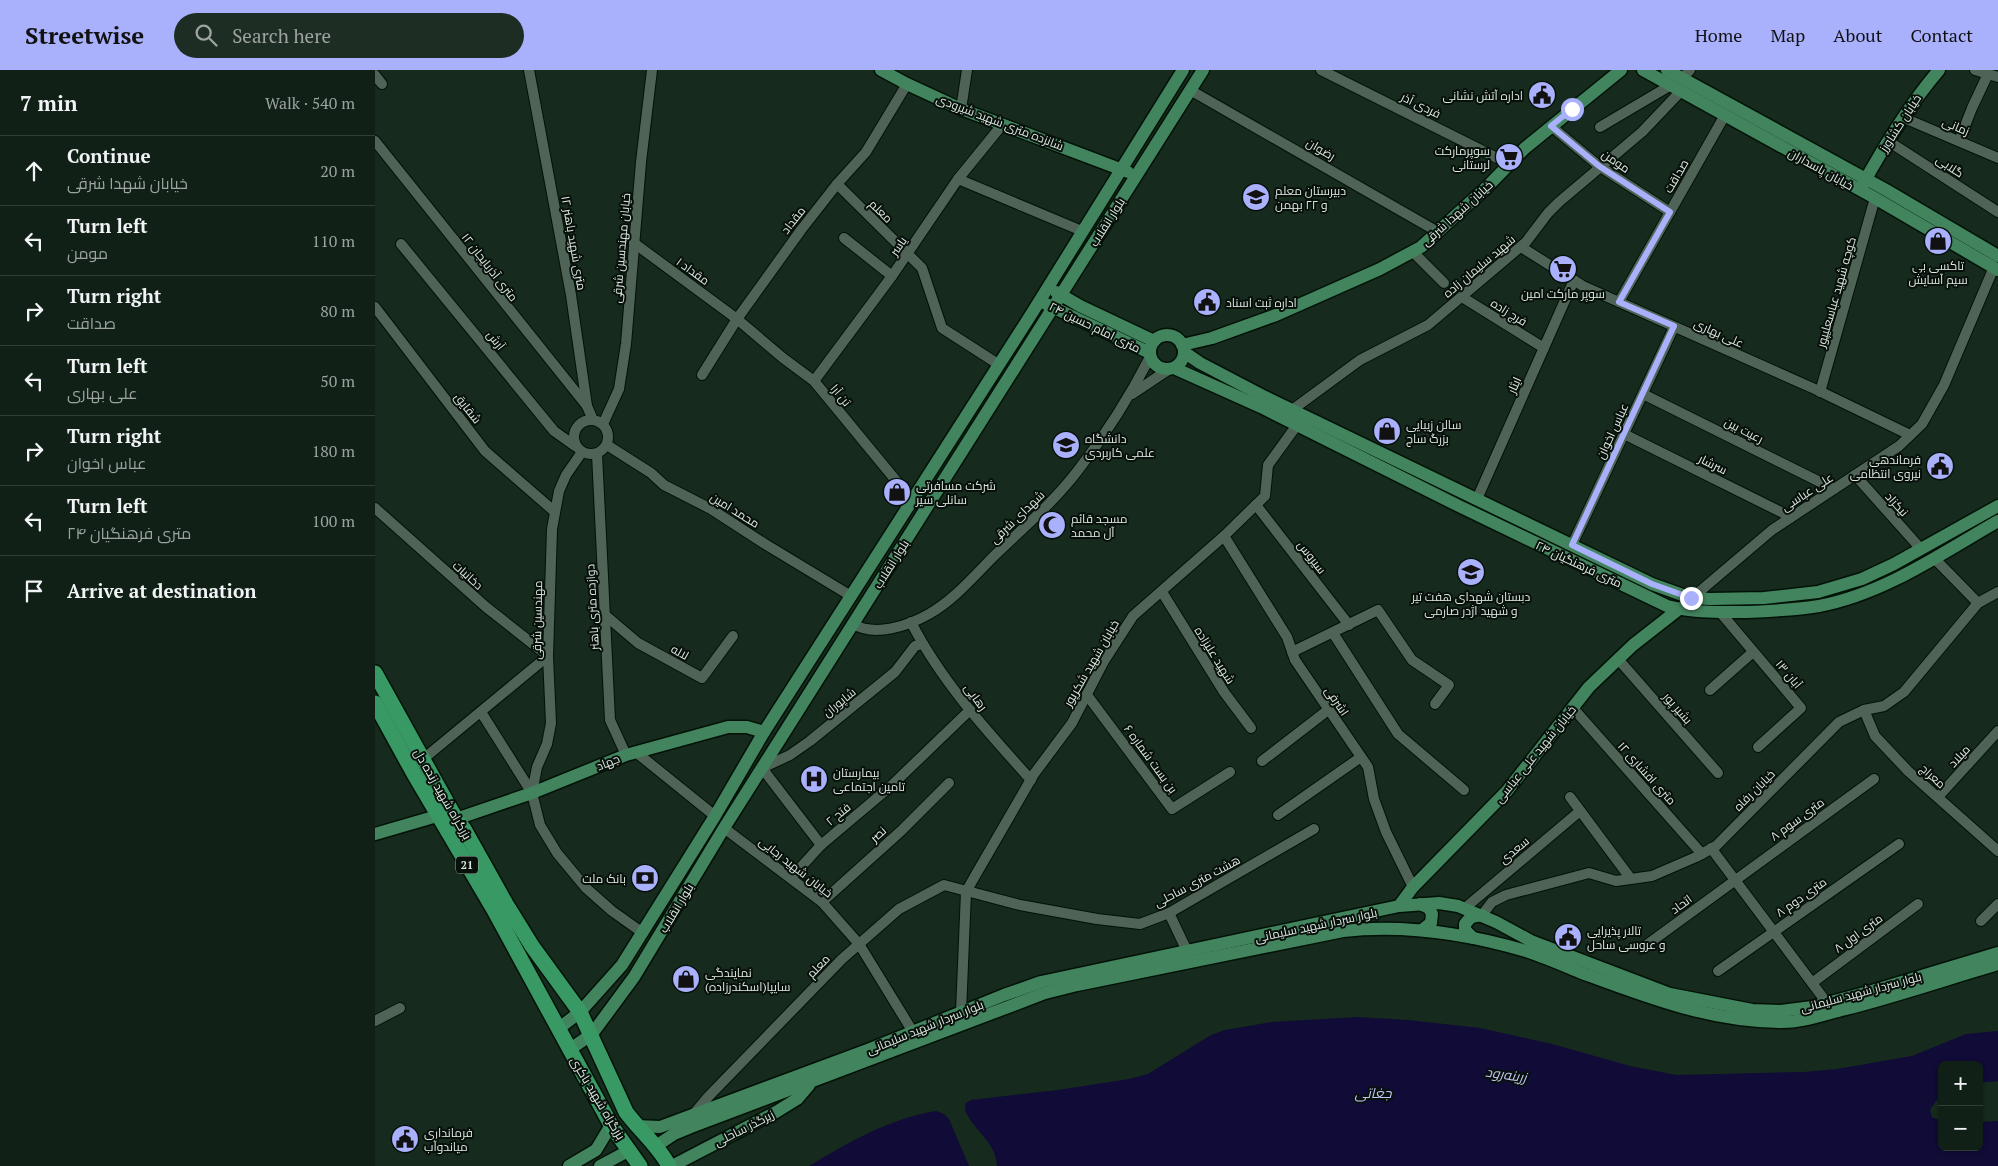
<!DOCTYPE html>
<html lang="en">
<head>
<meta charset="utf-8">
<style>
	body { margin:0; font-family:"PT Serif",Cairo,serif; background:#1e2d23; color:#f1f3f6 }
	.controls { position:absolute; right:15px; bottom:15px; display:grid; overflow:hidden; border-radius:8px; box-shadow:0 1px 4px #0004 }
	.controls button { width:45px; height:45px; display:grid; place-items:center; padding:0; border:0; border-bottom:1px solid #303e35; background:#102016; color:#f1f3f6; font:25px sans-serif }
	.stop { position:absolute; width:15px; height:15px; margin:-11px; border:4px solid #a9b0fc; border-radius:50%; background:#fff }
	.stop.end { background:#a9b0fc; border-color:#fff; box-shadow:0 1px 5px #0008 }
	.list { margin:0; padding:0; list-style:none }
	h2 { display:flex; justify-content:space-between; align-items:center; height:65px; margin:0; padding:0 20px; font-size:21px }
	h2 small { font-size:16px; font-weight:400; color:#9ca3a1 }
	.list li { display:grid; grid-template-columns:32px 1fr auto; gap:15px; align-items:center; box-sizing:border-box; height:70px; padding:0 20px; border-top:1px solid #303e35 }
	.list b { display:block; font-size:19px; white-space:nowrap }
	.list p { margin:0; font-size:16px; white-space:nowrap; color:#9ca3a1 }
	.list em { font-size:16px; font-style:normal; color:#9ca3a1 }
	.icon { flex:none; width:28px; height:28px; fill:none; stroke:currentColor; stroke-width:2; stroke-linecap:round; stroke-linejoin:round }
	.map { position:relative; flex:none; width:1623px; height:1096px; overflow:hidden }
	header { display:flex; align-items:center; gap:30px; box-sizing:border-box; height:70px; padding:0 25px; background:#a9b0fc; color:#111 }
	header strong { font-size:24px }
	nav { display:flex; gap:28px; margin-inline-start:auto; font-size:18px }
	.search { width:350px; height:45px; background:#1e2d23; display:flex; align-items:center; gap:12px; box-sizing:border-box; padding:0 18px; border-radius:28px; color:#9ca3a1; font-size:19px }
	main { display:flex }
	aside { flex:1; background:#102016 }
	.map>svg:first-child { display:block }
</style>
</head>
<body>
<header>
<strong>Streetwise</strong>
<div class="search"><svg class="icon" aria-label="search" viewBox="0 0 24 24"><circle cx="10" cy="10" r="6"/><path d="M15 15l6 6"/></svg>Search here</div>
<nav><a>Home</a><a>Map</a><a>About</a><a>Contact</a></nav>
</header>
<main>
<aside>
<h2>7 min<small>Walk · 540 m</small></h2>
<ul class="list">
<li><svg class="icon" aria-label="ahead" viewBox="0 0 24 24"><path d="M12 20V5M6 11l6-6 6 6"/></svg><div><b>Continue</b><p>خیابان شهدا شرقی</p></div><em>20 m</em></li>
<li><svg class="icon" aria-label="left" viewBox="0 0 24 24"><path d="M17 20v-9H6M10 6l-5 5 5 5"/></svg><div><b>Turn left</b><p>مومن</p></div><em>110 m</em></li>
<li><svg class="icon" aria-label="right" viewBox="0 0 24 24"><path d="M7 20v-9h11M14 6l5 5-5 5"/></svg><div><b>Turn right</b><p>صداقت</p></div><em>80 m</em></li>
<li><svg class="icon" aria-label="left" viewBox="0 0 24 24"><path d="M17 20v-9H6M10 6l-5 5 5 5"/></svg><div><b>Turn left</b><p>علی بهاری</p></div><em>50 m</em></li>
<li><svg class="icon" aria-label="right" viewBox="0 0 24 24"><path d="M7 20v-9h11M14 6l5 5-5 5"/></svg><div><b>Turn right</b><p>عباس اخوان</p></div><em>180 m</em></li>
<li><svg class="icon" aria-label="left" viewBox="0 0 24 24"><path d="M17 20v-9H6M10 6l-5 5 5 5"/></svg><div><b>Turn left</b><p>۲۴ متری فرهنگیان</p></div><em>100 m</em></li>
<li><svg class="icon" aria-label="arrive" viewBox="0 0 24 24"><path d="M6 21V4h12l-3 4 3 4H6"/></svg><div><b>Arrive at destination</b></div></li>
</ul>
</aside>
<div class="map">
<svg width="1623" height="1096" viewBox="0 0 1623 1096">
	<rect width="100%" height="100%" fill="#162a1d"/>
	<g fill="#100b37">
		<path d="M 983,947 L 1033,950 L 1105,958 L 1177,974 L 1255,996 L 1301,1005 L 1429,1002 L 1462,999 L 1537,986 L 1591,964 L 1623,961 L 1623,1011 L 1604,1013 L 1604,995 L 1567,995 L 1567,1028 L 1561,1031 L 1555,1040 L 1557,1047 L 1567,1051 L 1567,1077 L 1604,1077 L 1604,1052 L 1623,1051 L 1623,1096 L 622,1096 C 621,1071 599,1062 590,1040 L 591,1033 L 596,1030 L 683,1020 L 754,1009 L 773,1004 L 836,965 L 850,960 L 897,952 Z"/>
		<path d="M 561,1041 L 569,1044 L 574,1049 L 594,1096 L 434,1096 C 472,1073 516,1048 561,1041 Z"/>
	</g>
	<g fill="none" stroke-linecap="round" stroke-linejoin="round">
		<g stroke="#021207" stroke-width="12">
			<g id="minor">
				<polyline points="154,0 196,225 212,336 218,350"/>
				<polyline points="946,0 1134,94"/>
				<polyline points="1600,0 1623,7"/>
				<polyline points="0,5 7,14"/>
				<polyline points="1307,9 1315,0"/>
				<polyline points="815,20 1063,162"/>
				<polyline points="586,39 592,0"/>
				<polyline points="1529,48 1623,88"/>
				<polyline points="1176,56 1224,96 1295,142"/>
				<polyline points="1225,57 1296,15"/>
				<polyline points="0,71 212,336"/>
				<polyline points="1513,71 1623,142"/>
				<polyline points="1584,71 1597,38 1613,4"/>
				<polyline points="583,109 707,161"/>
				<polyline points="462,114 547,198 567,258 623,294"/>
				<polyline points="469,168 517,206"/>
				<polyline points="259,173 362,249 408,288 439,311 537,430"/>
				<polyline points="26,174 179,361 200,376"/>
				<polyline points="1146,177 1208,216 1442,320 1535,365"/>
				<polyline points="1037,181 1069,213"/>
				<polyline points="1087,227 1169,278"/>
				<polyline points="1244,232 1350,45"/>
				<polyline points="0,237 110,381 180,442"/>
				<polyline points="327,305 362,249 426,160 462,114 491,82 532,14"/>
				<polyline points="439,311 517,206 583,109 627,55"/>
				<polyline points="1445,322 1500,128"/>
				<polyline points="757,324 793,300"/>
				<polyline points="1268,324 1459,419"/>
				<polyline points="917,340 985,290 1053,255 1151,172 1173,143 1184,132 1267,62 1306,21"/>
				<circle cx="216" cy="367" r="17"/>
				<polyline points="228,354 244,319 251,274 266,92 277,0"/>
				<polyline points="1249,364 1408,443 1415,448"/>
				<polyline points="232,375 276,403 289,415 336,439 390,474 476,526"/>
				<polyline points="222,384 235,650 251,685"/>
				<polyline points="1480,405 1546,479"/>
				<polyline points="1102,429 1199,210"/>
				<polyline points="881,435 974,555"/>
				<polyline points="0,438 111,537 173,586 47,690"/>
				<polyline points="849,466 912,567 920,590 993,697 999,729 1011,762 1038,817"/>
				<polyline points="1197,475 1299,257"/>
				<polyline points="1559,488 1603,533"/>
				<polyline points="787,522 849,622 876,658"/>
				<polyline points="1304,539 1397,460 1524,376 1547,354 1569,315 1619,197"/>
				<polyline points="1345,542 1426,638 1383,677"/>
				<polyline points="230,545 263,573 327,608 358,566"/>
				<path d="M 536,552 C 566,611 612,661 656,710"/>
				<path d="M 478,554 C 500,567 533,556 554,544 C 579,530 599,506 619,486 C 648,458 680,431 704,399 C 731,364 755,326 775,287"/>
				<polyline points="958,563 1023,664 1089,720"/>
				<polyline points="917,582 1003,540 1037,590 1074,615 1060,634"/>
				<polyline points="1243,589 1343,703"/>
				<polyline points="1335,620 1378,582"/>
				<polyline points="712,625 797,739 855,702"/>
				<polyline points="1198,638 1327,784"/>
				<polyline points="1489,640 1500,666 1533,701 1623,781"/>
				<polyline points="106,642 157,723 165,755 182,783 211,818 237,841 268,863"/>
				<polyline points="262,683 340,746"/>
				<polyline points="887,691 953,640"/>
				<polyline points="157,723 162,697 172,674 176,653 173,586 177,459 184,421 191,405 207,382"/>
				<polyline points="1195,727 1256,809"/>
				<polyline points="1563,727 1623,661"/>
				<polyline points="903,745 986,687"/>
				<polyline points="349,758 447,832 484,874 538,962"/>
				<polyline points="446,775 387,698 415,685 435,671 520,602 540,576 547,574"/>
				<polyline points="1336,778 1452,933"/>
				<polyline points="416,808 446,775 516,716 595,640"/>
				<polyline points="447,832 526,761 574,713"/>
				<polyline points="1090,838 1205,741"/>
				<polyline points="794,843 812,881"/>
				<polyline points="1107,845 1117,832 1131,825 1214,803 1241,811 1277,806 1321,787 1341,776 1464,652 1489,640 1509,636 1529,622 1603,533 1623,522"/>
				<polyline points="1606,851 1623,834"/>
				<polyline points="1266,879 1499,709"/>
				<polyline points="1343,901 1524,774"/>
				<polyline points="1437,913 1543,834"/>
				<polyline points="586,942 591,822 600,806 659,704 697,653 729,591 758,546 849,466 890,426 893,395 922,355"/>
				<polyline points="0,951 25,938"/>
				<polyline points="318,1045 333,1027 467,889 524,839 569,815 645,835 722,849 765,854 794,843 939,759"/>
			</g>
		</g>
		<g stroke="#021207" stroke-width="15">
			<g id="major">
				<polyline points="506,0 532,14 586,39 753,102"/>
				<polyline points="1268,0 1500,128 1623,200"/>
				<polyline points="1292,0 1511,120 1623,186"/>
				<path d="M 1487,116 C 1509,76 1534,35 1564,0"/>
				<polyline points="681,222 705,236 779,271"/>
				<polyline points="671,234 775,283"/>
				<circle cx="792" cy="282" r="17"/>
				<polyline points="807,275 837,268 901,245 1005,199 1046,177 1112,117 1150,78 1246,0"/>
				<polyline points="809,282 825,293 890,327 1277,514 1316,528 1335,529 1389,528 1443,522 1487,509 1519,494 1623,436"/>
				<path d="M 799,298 L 886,337 L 1086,437 L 1292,536 C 1319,543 1344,542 1371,542 C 1395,541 1420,540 1444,536 C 1509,524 1567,483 1623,451"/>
				<polyline points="81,749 157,723 251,685 353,657 372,657 389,662"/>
				<polyline points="0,764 62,746"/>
				<polyline points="1045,834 1054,838 1057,844 1056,853 1047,860"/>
				<polyline points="1024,836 1038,817 1132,721 1214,617 1258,575 1304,539"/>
				<polyline points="1098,868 1090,860 1090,854 1096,847 1107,845"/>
				<polyline points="183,959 205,942 247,895 340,746 389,662 657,243 808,0"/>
				<polyline points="194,980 217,964 259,907 349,758 828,0"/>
				<polyline points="261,1056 285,1057 495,979 629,925 666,912 1024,836 1064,833 1083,836 1121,852 1156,871 1295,924 1377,940 1406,941 1437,937 1497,921 1623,883"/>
				<path d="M 281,1076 L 299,1064 L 316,1057 L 670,923 L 702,915 L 968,861 C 1032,854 1094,864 1154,882 C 1172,888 1190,896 1207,903 C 1272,927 1334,951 1404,952 C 1426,953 1450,944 1471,939 C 1522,926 1572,909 1623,894"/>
				<polyline points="194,1096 221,1080 236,1055"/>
				<polyline points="225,1096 255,1080"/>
				<polyline points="297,1096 401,1042 422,1029 434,1015"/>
			</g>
		</g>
		<g stroke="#021207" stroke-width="18">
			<g id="highway">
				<path d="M 0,603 L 81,749 L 89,759 L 131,834 L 157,876 L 205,942 L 251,1042 C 265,1061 283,1075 294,1096"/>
				<polyline points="0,633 39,704 119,840 236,1055 265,1096"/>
			</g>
		</g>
		<use href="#minor" stroke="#4f6456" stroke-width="10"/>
		<use href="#major" stroke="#42845e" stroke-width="12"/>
		<use href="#highway" stroke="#399964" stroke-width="15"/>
	</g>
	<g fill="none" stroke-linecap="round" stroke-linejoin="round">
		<polyline stroke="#a9b0fc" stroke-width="6" points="1197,39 1176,56 1224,96 1295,142 1244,232 1299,256 1197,475 1277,514 1316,528"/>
	</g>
	<defs>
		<g id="civic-disc" transform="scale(1.4375)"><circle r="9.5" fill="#a9b0fc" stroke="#08100b"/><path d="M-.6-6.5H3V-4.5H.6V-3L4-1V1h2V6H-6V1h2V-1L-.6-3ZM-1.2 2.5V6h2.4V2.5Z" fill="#111"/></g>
		<g id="supermarket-disc" transform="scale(1.4375)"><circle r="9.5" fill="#a9b0fc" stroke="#08100b"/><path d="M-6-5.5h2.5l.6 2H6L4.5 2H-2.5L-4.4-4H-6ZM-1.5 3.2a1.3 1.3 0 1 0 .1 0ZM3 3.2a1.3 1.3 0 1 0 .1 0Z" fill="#111"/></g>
		<g id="school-disc" transform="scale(1.4375)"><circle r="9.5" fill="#a9b0fc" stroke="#08100b"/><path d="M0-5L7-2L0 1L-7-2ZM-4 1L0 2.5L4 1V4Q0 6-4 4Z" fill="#111"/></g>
		<g id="shop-disc" transform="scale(1.4375)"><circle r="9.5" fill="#a9b0fc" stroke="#08100b"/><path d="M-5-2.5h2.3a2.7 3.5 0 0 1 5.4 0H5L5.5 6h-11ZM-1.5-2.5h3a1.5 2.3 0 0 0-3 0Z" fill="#111"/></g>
		<g id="university-disc" transform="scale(1.4375)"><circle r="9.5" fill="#a9b0fc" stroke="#08100b"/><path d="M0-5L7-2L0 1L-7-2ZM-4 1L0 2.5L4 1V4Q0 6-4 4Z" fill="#111"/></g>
		<g id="mosque-disc" transform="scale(1.4375)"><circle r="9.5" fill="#a9b0fc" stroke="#08100b"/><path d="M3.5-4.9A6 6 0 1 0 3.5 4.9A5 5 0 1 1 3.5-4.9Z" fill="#111"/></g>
		<g id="hospital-disc" transform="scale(1.4375)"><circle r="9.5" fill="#a9b0fc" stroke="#08100b"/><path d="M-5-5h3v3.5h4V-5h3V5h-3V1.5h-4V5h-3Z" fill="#111"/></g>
		<g id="bank-disc" transform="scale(1.4375)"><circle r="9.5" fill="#a9b0fc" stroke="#08100b"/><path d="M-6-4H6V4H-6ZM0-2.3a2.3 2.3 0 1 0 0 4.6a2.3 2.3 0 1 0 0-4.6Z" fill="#111"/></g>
	</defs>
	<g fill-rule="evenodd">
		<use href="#civic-disc" x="1167" y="25"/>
		<use href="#supermarket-disc" x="1134" y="87"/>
		<use href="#school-disc" x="881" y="127"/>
		<use href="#shop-disc" x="1563" y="171"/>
		<use href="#supermarket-disc" x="1188" y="199"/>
		<use href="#civic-disc" x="832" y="232"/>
		<use href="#shop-disc" x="1012" y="361"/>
		<use href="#university-disc" x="691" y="375"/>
		<use href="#civic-disc" x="1565" y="396"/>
		<use href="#shop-disc" x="522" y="422"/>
		<use href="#mosque-disc" x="677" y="455"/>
		<use href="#school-disc" x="1096" y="502"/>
		<use href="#hospital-disc" x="439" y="709"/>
		<use href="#bank-disc" x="270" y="808"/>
		<use href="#civic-disc" x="1193" y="867"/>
		<use href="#shop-disc" x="311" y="909"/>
		<use href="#civic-disc" x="30" y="1069"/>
	</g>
	<g text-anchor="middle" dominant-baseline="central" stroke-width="4" stroke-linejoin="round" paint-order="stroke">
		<rect fill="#08100b" stroke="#9da8a0" stroke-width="1" x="81" y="786.5" width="22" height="17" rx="4"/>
		<g font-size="11" font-weight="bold" fill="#dde9e0">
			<text x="92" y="795">21</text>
		</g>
		<g font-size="12" fill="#dde9e0" stroke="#08100b" text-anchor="start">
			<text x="1148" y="25" text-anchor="end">اداره آتش نشانی</text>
			<text x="1115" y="80" text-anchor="end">سوپرمارکت<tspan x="1115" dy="14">لرستانی</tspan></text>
			<text x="900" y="120">دبیرستان معلم<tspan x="900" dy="14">و ۲۲ بهمن</tspan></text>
			<text x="1563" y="195" text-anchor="middle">تاکسی بی<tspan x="1563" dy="14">سیم آسایش</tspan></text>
			<text x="1188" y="223" text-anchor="middle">سوپر مارکت امین</text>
			<text x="851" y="232">اداره ثبت اسناد</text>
			<text x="1031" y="354">سالن زیبایی<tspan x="1031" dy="14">بزرگ ساچ</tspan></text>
			<text x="710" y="368">دانشگاه<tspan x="710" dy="14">علمی کاربردی</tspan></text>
			<text x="1546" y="389" text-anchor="end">فرماندهی<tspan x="1546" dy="14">نیروی انتظامی</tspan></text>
			<text x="541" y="415">شرکت مسافرتی<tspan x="541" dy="14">سانلی سیر</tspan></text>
			<text x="696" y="448">مسجد قائم<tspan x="696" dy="14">آل محمد</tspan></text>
			<text x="1096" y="526" text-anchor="middle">دبستان شهدای هفت تیر<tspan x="1096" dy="14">و شهید اژدر صارمی</tspan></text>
			<text x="458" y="702">بیمارستان<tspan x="458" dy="14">تامین اجتماعی</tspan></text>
			<text x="251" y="808" text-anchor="end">بانک ملت</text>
			<text x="1212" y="860">تالار پذیرایی<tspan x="1212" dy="14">و عروسی ساحل</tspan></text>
			<text x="330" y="902">نمایندگی<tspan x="330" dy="14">سایپا(اسکندرزاده)</tspan></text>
			<text x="49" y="1062">فرمانداری<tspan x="49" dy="14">میاندوآب</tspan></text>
		</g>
		<g font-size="12" fill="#dde9e0" stroke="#08100b">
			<text transform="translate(1046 35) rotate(26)">فردی آذر</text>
			<text transform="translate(625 52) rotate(21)">شانزده متری شهید شیرودی</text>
			<text transform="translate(1525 53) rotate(-57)">خیابان کشاورز</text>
			<text transform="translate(1581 56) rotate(23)">زمانی</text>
			<text transform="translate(946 79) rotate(30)">رضوان</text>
			<text transform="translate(1241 91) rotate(35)">مومن</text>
			<text transform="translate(1575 96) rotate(33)">گلابی</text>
			<text transform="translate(1446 99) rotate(29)">خیابان پاسداران</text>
			<text transform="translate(1301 106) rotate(-60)">صداقت</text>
			<text transform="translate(506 141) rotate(45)">معلم</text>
			<text transform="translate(1082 143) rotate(-42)">خیابان شهدا شرقی</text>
			<text transform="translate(418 150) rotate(-52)">مقداد</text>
			<text transform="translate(732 152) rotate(-58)">بلوار انقلاب</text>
			<text transform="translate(199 173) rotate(80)">۱۲ متری شهید باهنر</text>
			<text transform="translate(523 176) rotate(-55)">یاسر</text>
			<text transform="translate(246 178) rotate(-85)">خیابان مهندسین شرقی</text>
			<text transform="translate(1104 196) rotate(-40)">شهید سلیمان زاده</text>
			<text transform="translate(115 197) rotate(52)">۱۲ متری آذربایجان</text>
			<text transform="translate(318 201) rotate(36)">مقداد ۱</text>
			<text transform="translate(1461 222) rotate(-74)">کوچه شهید عباسعلیپور</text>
			<text transform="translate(1134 242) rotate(32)">فرج زاده</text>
			<text transform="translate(720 257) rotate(26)">۲۴ متری امام حسین</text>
			<text transform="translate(1344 263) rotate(24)">علی بهاری</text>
			<text transform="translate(121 270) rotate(51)">آرش</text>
			<text transform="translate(1139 315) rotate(-66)">ایثار</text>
			<text transform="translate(466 325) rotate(50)">تن آرا</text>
			<text transform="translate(93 338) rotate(52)">شقایق</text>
			<text transform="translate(1369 360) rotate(27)">رعیت بین</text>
			<text transform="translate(1237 361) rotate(-65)">عباس اخوان</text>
			<text transform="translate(1338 394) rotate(26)">سرشار</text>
			<text transform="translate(1432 422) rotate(-33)">علی عباسی</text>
			<text transform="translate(1522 434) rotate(48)">نیکزاد</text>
			<text transform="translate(360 440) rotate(32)">محمد امین</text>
			<text transform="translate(642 447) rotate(-44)">شهدای شرقی</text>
			<text transform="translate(937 487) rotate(52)">سیروس</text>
			<text transform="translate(516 494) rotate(-58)">بلوار انقلاب</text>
			<text transform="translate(1204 494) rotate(25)">۲۴ متری فرهنگیان</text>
			<text transform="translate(93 505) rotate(42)">دخانیات</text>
			<text transform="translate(217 537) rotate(-93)">دوازده متری باهنر</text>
			<text transform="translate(162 550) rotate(-89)">مهندسین شرقی</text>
			<text transform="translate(305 582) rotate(29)">لاله</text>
			<text transform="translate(840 585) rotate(58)">شهید علیزاده</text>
			<text transform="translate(716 593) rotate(-60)">خیابان شهید شکرپور</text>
			<text transform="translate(1414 604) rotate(50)">۱۳ آبان</text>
			<text transform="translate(601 627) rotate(54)">رهایی</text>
			<text transform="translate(962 631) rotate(56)">اشرفی</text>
			<text transform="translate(464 632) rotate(-39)">شاپوران</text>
			<text transform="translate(1303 638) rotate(49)">بشیر پور</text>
			<text transform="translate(1160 684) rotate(-51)">خیابان شهید علی عباسی</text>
			<text transform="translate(1584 686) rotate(-47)">میلاد</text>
			<text transform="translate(776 689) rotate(54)">بن بست شماره ۶</text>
			<text transform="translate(233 692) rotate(-22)">جهاد</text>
			<text transform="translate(1272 703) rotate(48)">۱۲ متری افشاری</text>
			<text transform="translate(1558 706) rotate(42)">معراج</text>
			<text transform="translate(1379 720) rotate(-45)">خیابان رفاه</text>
			<text transform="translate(68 724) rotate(60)">بزرگراه شهید زنده دل</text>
			<text transform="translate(463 744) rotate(-40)">فتح ۲</text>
			<text transform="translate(1422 749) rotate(-36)">۸ متری سوم</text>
			<text transform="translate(503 764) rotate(-42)">نصر</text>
			<text transform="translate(1139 780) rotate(-40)">سعدی</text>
			<text transform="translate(421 797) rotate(38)">خیابان شهید رجایی</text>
			<text transform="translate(822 811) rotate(-28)">هشت متری ساحلی</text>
			<text transform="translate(1426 827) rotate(-35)">۸ متری دوم</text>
			<text transform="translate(1306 834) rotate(-36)">اتحاد</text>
			<text transform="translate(301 838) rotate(-59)">بلوار انقلاب</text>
			<text transform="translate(941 855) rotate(-12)">بلوار سردار شهید سلیمانی</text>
			<text transform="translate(1483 863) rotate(-36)">۸ متری اول</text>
			<text transform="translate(443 896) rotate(-46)">معلم</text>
			<text transform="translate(1486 922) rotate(-15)">بلوار سردار شهید سلیمانی</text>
			<text transform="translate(550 957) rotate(-22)">بلوار سردار شهید سلیمانی</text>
			<text transform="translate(223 1028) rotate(59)">بزرگراه شهید باکری</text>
			<text transform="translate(369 1058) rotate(-27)">زیرگذر ساحلی</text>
		</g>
		<g font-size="14" font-style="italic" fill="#c1c7f6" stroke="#08100b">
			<text transform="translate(1131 1004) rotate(8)">زرینه‌رود</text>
			<text x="998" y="1022">جغاتی</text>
		</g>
	</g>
</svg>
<div class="controls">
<button>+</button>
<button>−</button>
</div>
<div class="stop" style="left:1197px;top:39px"></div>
<div class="stop end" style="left:1316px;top:528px"></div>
</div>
</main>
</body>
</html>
